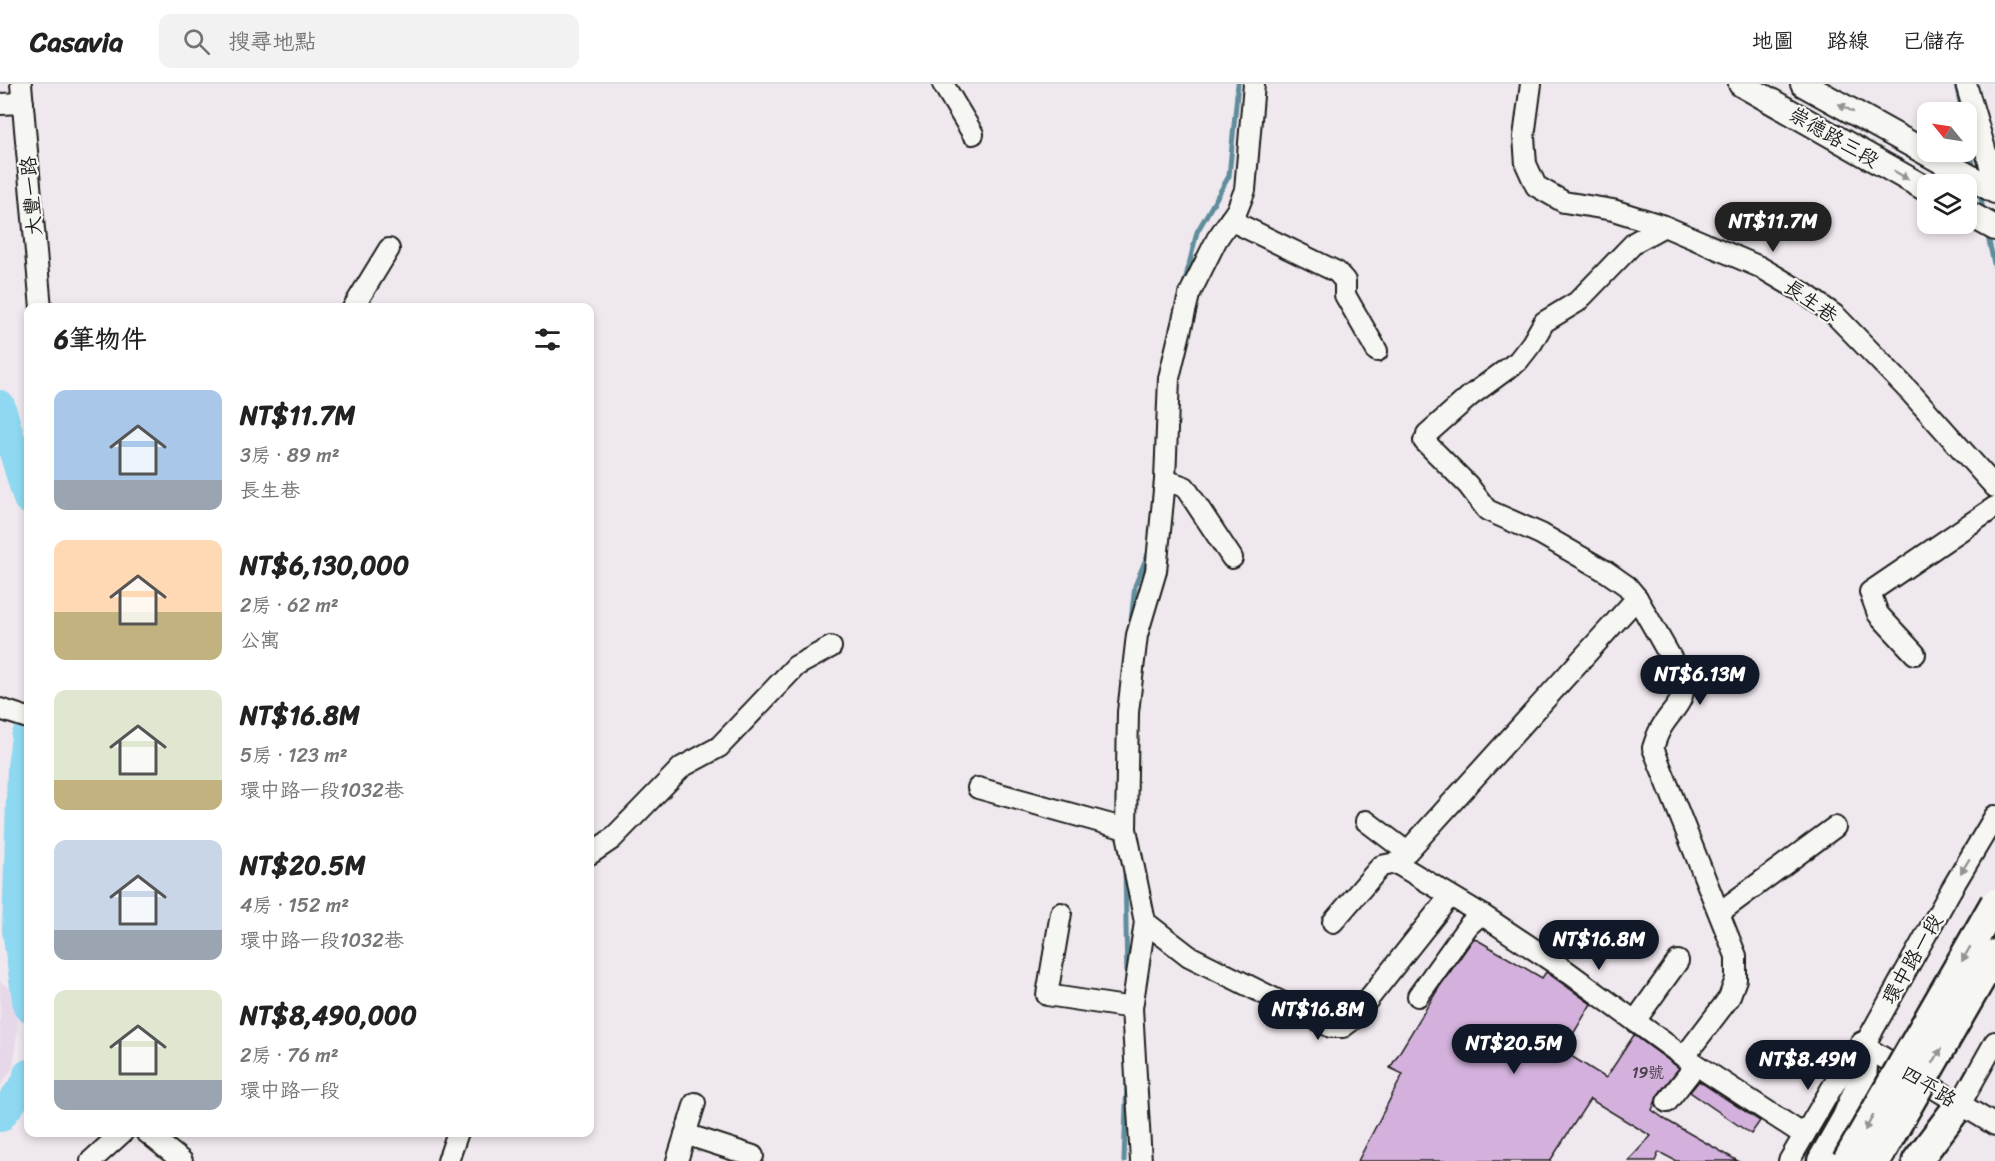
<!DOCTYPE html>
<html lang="zh-TW">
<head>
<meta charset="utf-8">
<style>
	:root { --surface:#fff; --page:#f2f2f2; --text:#222; --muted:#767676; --line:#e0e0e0; --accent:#111827 }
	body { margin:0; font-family:Sriracha,"LXGW WenKai TC",sans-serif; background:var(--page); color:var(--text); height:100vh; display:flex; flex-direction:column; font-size:22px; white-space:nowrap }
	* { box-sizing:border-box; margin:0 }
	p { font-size:20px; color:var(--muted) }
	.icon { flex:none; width:33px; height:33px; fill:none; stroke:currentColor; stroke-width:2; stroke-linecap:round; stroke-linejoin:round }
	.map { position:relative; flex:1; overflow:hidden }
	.side { position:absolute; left:24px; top:219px; width:570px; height:834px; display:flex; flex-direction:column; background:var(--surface); border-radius:12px; box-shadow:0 3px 9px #0003 }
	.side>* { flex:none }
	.needle { width:39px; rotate:300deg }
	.controls { position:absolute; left:1917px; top:18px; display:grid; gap:12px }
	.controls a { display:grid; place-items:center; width:60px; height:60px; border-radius:12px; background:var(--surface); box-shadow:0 3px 9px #0003; font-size:30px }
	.price { position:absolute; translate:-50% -51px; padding:0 14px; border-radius:21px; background:var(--accent); color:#fff; font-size:20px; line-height:39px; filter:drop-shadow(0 2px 3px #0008) }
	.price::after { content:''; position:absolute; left:50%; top:36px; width:18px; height:14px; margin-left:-9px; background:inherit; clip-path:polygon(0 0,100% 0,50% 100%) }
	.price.on { background:#222; color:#fff }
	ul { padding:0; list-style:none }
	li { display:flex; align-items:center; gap:18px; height:150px; padding:0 30px }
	li span { display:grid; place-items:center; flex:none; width:168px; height:120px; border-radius:12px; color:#555 }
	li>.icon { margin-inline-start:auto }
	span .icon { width:72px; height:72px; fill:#fffc; stroke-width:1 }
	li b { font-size:26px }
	h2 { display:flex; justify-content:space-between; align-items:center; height:72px; padding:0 30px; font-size:26px }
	header { display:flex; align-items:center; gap:36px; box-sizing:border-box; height:84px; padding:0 30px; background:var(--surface); border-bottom:2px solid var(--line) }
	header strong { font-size:28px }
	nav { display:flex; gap:33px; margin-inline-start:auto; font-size:21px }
	.search { width:420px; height:54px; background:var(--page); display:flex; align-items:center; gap:15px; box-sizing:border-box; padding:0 21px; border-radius:12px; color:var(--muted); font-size:22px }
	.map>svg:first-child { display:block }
</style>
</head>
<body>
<header>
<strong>Casavia</strong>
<div class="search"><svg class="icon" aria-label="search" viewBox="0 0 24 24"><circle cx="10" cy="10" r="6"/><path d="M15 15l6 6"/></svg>搜尋地點</div>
<nav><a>地圖</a><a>路線</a><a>已儲存</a></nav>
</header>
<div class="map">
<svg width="1995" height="1077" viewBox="0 0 1995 1077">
	<rect width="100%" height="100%" fill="#efe8ee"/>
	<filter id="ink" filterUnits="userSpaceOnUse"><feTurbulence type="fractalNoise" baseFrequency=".0167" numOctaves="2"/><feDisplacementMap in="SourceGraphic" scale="12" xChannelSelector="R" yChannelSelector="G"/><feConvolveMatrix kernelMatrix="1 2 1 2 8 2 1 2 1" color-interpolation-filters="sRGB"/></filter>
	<g filter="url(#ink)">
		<!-- built -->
		<polygon fill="#e7d8e9" points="0,898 9,904 18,941 13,984 0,1002"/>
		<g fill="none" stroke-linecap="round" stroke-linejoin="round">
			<!-- stream -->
			<g stroke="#618d9c" stroke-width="5">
				<polyline points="1956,0 1962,28"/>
				<polyline points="1966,49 1974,86"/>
				<polyline points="1979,107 1984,130"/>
				<polyline points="1987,148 1995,184"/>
				<polyline points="1184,201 1197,148 1229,92 1238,0"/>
				<polyline points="1130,546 1135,502 1150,465"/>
				<polyline points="1125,783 1127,896"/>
				<polyline points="1124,1077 1127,996"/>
			</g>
			<!-- river -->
			<g stroke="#8fd8f1" stroke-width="30">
				<polyline points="0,321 28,415"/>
				<polyline points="26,653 22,683 17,846 28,923"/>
				<polyline points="0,1033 27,998 28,990"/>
			</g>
		</g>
		<!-- building -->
		<g fill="#d3b1dc" stroke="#1c1c1c" stroke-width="1.5">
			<polygon points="1474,854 1542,894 1546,888 1591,920 1563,967 1606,994 1634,951 1679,984 1658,1011 1652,1026 1666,1036 1738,1077 1676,1077 1659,1068 1655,1077 1628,1077 1651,1052 1590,1015 1550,1077 1358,1077 1403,990 1390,984 1438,905"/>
			<polygon points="1699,997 1760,1037 1751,1050 1690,1008"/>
		</g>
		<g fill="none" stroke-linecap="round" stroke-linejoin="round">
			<!-- minor casing -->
			<g stroke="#1c1c1c" stroke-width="24">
				<g id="minor">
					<polyline points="21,0 41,224"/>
					<polyline points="943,0 973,50"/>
					<polyline points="1531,0 1524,53 1526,80 1536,102 1564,118 1613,126 1664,142 1760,183 1804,209 1836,232 1912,310 1995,403"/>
					<polyline points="1966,0 1995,99"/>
					<polyline points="0,20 23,19"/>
					<polyline points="1230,136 1337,188 1345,197 1345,211 1377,267"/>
					<polyline points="353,224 389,165"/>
					<polyline points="1427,350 1470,312 1518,277 1532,259 1544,238 1577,218 1635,158 1664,142"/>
					<path d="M1424 357 1468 401 1487 426 1541 450 1607 488 1627 502 1637 514 1683 595C1686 621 1671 625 1660 646 1657 651 1655 658 1653 664L1736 872V895L1729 914 1684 973"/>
					<polyline points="1165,396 1185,403 1232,474"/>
					<polyline points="1915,570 1878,530 1870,508 1995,423"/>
					<polyline points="0,625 28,634"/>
					<polyline points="978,704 1126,745"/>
					<polyline points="1366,737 1407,768 1637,514"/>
					<polyline points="590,770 612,755 682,683 719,663 796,582 831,563"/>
					<polyline points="1720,828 1835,743"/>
					<polyline points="1061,829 1047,911 1132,924"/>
					<polyline points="1145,838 1189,872 1331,943 1343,943 1351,937 1450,812"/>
					<polyline points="1333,838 1381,782 1396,779 1481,830"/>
					<polyline points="1418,912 1468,842 1481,830 1565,886 1684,973 1804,1051"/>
					<polyline points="1635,937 1678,877"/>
					<polyline points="1864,962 1995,1041"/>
					<polyline points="1667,1018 1696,981"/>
					<polyline points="1954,1031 1995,958"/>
					<polyline points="146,1048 182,1077"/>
					<polyline points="685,1050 753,1072"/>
					<polyline points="91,1077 123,1048"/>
					<polyline points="448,1077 458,1048"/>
					<polyline points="677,1077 695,1019"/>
					<polyline points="1141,1077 1132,924 1145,838 1126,745 1128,628 1137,551 1156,487 1165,396 1169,294 1189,211 1217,155 1237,126 1245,106 1254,0"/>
					<polyline points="1789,1077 1830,1007 1843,986 1864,962 1951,806 1995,732"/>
				</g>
			</g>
			<!-- major casing -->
			<g stroke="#1c1c1c" stroke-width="28">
				<g id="major">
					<polyline points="1741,0 1928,106"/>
					<polyline points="1803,0 1995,107"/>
					<polyline points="1966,128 1995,144"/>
				</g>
			</g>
			<!-- highway casing -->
			<g stroke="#1c1c1c" stroke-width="33">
				<g id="highway">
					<polyline points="1822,1077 1846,1035 1862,998 1864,962"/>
					<polyline points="1917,1077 1960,1020"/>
				</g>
			</g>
			<!-- minor -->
			<use href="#minor" stroke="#f6f6f2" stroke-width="20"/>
			<!-- major -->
			<use href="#major" stroke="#f6f6f2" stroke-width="24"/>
			<!-- highway -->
			<use href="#highway" stroke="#f6f6f2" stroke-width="28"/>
			<!-- highway-bridge casing -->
			<g stroke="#1c1c1c" stroke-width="33" stroke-linecap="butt">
				<g id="highway-bridge">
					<polyline points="1847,1077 1995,819"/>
					<polyline points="1876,1077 1995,870"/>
				</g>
			</g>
			<!-- highway-bridge -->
			<use href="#highway-bridge" stroke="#f6f6f2" stroke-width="28"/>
		</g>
		<!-- one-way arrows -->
		<defs><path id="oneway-solid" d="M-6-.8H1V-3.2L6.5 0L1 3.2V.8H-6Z" transform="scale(1.5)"/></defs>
		<g fill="#949492">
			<use href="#oneway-solid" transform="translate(1846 24) rotate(-151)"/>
			<use href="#oneway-solid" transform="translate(1901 91) rotate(30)"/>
			<use href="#oneway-solid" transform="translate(1965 782) rotate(121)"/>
			<use href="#oneway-solid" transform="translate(1966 870) rotate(120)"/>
			<use href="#oneway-solid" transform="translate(1937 972) rotate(-60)"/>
			<use href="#oneway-solid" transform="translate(1869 1039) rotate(120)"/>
		</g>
	</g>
	<g text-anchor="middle" stroke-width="4.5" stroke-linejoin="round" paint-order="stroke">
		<!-- number labels -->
		<g font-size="16" fill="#4a414c">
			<text x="1648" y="994">19號</text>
		</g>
		<!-- street labels -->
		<g font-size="20" fill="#1c1c1c" stroke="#f6f6f2">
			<text transform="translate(1834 53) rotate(30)" y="7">崇德路三段</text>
			<text transform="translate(31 112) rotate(-95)" y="7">大豐一路</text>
			<text transform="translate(1811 217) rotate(35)" y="7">長生巷</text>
			<text transform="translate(1912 875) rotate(-60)" y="7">環中路一段</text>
			<text transform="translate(1929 1002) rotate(31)" y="7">四平路</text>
		</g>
	</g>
</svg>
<div class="controls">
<a><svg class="needle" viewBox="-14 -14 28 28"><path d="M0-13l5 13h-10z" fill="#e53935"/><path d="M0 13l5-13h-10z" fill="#767676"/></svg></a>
<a><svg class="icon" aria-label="layers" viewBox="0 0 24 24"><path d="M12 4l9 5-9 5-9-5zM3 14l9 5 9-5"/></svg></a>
</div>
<b class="price on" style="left:1773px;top:169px">NT$11.7M</b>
<b class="price" style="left:1700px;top:622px">NT$6.13M</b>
<b class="price" style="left:1599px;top:887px">NT$16.8M</b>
<b class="price" style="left:1318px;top:957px">NT$16.8M</b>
<b class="price" style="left:1514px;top:991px">NT$20.5M</b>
<b class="price" style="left:1808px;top:1007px">NT$8.49M</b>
<section class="side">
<h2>6筆物件<svg class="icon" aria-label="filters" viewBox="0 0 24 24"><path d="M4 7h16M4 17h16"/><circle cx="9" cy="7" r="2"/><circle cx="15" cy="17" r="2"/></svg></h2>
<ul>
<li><span style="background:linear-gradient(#a9c7e8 75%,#9aa5b1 0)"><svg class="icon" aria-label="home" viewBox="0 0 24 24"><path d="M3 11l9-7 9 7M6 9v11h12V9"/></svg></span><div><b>NT$11.7M</b><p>3房 · 89 m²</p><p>長生巷</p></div></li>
<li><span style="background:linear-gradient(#ffd9b3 60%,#c2b280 0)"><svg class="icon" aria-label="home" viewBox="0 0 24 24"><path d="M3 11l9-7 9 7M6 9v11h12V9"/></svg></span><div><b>NT$6,130,000</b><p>2房 · 62 m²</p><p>公寓</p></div></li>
<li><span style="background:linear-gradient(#dfe7d0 75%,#c2b280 0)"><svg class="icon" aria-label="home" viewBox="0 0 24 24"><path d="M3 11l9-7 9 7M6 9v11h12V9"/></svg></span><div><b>NT$16.8M</b><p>5房 · 123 m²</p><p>環中路一段1032巷</p></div></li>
<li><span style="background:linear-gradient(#c9d6e8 75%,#9aa5b1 0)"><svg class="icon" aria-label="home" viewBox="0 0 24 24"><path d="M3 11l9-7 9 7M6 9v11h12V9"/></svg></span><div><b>NT$20.5M</b><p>4房 · 152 m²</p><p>環中路一段1032巷</p></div></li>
<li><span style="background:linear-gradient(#dfe7d0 75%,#9aa5b1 0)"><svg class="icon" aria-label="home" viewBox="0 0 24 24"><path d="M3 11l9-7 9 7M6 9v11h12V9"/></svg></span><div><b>NT$8,490,000</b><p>2房 · 76 m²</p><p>環中路一段</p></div></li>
</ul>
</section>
</div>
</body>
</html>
